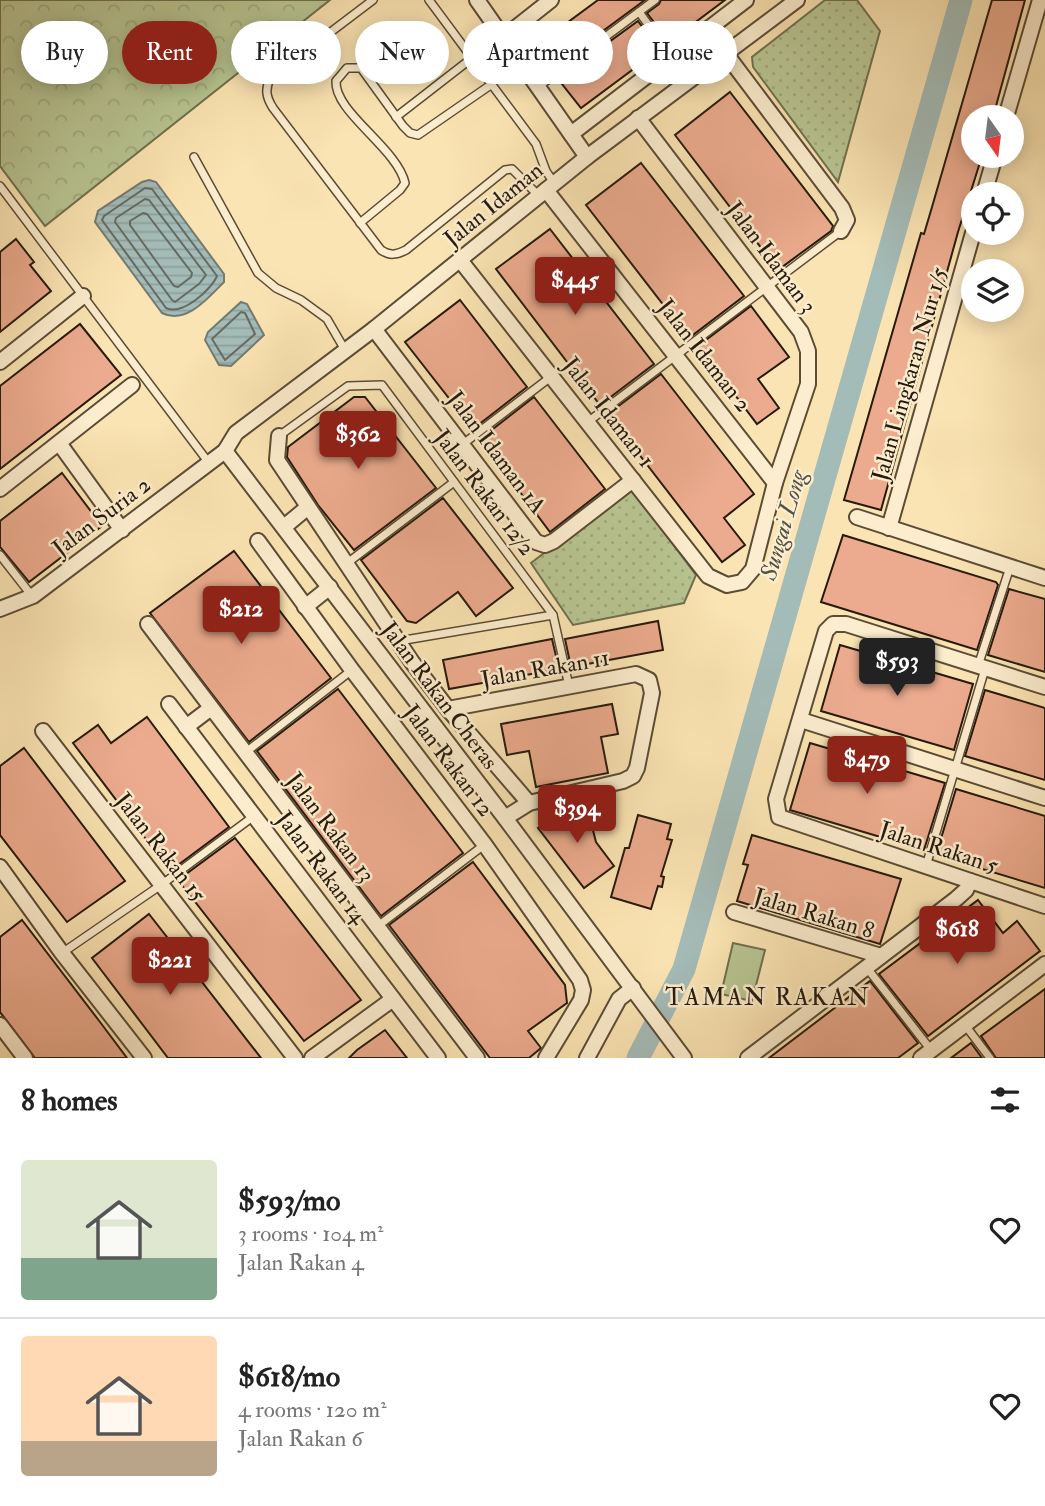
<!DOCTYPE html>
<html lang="en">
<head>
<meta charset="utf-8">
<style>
	:root { --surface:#fff; --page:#f6f6f6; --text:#222; --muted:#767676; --line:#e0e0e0; --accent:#8f2418 }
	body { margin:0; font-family:"IM FELL Double Pica",serif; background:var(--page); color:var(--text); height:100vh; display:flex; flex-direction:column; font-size:26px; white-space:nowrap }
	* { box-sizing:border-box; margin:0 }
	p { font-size:23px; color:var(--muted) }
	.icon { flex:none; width:38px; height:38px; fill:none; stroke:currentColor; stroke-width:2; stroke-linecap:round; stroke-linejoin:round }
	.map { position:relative; height:1058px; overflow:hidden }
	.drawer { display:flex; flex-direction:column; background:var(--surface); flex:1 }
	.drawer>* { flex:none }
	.hud { position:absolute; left:21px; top:21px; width:1004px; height:63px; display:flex; gap:14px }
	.needle { width:46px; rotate:166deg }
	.buttons { position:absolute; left:961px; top:105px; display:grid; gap:14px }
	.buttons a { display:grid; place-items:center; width:63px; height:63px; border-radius:50%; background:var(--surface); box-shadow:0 4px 18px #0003; font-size:35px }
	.price { position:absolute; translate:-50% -60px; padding:0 16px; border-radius:7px; background:var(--accent); color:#fff; font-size:23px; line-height:46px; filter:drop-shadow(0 2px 4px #0008) }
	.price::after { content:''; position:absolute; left:50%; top:42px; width:21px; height:16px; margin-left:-10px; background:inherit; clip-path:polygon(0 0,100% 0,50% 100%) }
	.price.current { background:#222; color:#fff }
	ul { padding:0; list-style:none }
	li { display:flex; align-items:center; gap:21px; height:175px; padding:0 21px }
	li+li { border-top:2px solid var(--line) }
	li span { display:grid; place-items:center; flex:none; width:196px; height:140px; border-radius:7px; color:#555 }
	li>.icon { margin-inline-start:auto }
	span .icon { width:84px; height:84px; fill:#fffc; stroke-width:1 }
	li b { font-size:30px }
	h2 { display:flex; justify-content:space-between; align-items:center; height:84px; padding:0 21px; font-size:30px }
	.pill { padding:0 24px; border-radius:32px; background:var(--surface); box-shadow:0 4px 18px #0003; font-size:24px; line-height:63px }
	.pill.current { background:var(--accent); color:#fff }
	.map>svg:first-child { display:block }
</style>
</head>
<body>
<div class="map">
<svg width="1045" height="1058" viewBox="0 0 1045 1058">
	<defs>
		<pattern id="forest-crowns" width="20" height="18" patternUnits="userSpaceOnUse" patternTransform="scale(1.75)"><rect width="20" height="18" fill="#b8c592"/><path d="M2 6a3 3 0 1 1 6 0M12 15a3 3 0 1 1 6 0" fill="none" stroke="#9ea97d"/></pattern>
		<pattern id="park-dots" width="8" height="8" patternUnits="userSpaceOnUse" patternTransform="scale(1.75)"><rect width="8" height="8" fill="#b8c592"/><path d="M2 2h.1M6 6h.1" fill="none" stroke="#9ea97d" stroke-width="1.8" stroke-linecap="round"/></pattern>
		<pattern id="water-rules" width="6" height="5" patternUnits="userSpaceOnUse" patternTransform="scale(1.75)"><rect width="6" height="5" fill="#a4bcb8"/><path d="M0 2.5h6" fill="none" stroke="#8da19d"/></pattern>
	</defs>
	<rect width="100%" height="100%" fill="#fbe4b3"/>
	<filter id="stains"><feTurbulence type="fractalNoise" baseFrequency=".00286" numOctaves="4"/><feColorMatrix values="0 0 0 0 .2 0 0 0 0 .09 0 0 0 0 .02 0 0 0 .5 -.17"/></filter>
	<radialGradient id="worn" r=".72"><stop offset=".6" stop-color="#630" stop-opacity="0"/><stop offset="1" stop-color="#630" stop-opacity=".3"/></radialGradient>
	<!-- green -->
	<polygon fill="#b8c592" stroke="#6f704f" stroke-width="2" points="733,943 765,950 752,1001 721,994"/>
	<!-- forest -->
	<polygon fill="url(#forest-crowns)" stroke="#6f704f" stroke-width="2" points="0,0 330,0 45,226 0,166"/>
	<!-- park -->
	<g fill="url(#park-dots)" stroke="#6f704f" stroke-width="2">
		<polygon points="825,0 857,0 880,31 838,182 753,67 752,57"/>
		<polygon points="630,487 696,575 684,603 573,625 531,563"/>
	</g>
	<!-- water -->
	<g fill="url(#water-rules)" stroke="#727b73" stroke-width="2">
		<path d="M149 180 156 182 224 274V282C208 298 186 325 162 313L95 222 98 211 142 182Z"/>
		<polygon points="241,302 247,304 264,335 231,366 219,365 205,340 208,332"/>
	</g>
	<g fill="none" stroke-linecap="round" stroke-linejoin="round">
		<!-- shore -->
		<g stroke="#656b62" stroke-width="2">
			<path d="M145 188 152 189 217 276C211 290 182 316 166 308L102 220 104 216Z"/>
			<polygon points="145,199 149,200 206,275 199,284 175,302 172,300 115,222 116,218"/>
			<polygon points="143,213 147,214 192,273 191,277 178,287 174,286 130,225 130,221"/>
			<polygon points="241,312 245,313 255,334 225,360 212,339"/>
		</g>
		<!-- river -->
		<polyline stroke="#a4bcb8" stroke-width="23" points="638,1058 684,969 961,0"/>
	</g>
	<!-- building -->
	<g fill="#ecab8e" stroke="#261a0c" stroke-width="2">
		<polygon points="598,0 645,0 554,67 537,45"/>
		<polygon points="661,0 725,0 669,42 647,13 659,4"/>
		<polygon points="992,0 1025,0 993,117 973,117 973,156 982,156 958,232 881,510 844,500 921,233 924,234 932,207"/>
		<polygon points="638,21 659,50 581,108 562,84 565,82 561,77"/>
		<polygon points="730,92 833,226 831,231 778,270 675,135"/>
		<polygon points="641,163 744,296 689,338 586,205"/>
		<polygon points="550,229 654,364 600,405 496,269"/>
		<polygon points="16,239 34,262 30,265 51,291 0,332 0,252"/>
		<polygon points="460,300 527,387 473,429 405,342"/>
		<polygon points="751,306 789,357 758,379 779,408 757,424 698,346"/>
		<polygon points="80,324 121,375 0,469 0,386"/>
		<polygon points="661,374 754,494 724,518 745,545 722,562 608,414"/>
		<polygon points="354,397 365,397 436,488 354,550 318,505 287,457 288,447"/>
		<polygon points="534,397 605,489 550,532 480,439"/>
		<polygon points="62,473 102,526 29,582 0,547 0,521"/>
		<polygon points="443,498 513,588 476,616 458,592 416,623 407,621 361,560"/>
		<polygon points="843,535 996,582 998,585 977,650 821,602"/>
		<polygon points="234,551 331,678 249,742 150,613"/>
		<polygon points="1009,589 1045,599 1045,672 988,655"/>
		<polygon points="658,621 663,650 571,667 565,639"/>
		<polygon points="552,639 559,669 449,689 443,660"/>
		<polygon points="840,645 973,684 954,750 821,711"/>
		<polygon points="338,689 463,853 381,916 257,751"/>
		<polygon points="985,690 1045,708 1045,780 965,756"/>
		<polygon points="612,704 618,734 601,737 608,773 536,787 529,751 507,755 501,724"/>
		<polygon points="147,717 229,827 170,871 73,743 98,725 111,743"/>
		<polygon points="810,743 945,783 924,850 790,810"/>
		<polygon points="24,748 125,881 67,922 0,835 0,766"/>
		<polygon points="956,789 1045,816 1045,888 936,855"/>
		<polygon points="568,805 571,810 574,807 579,813 588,811 596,842 614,866 584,888 538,828"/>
		<polygon points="638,815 671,824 667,839 672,840 661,876 664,877 662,887 658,886 651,909 611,897 625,848 629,848"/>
		<polygon points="752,835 901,879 880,944 737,901 748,865 743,864"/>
		<polygon points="235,838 361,1000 304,1041 178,880"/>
		<polygon points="473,862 565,985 567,1003 528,1031 541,1048 529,1058 490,1058 389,925"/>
		<polygon points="978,900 1003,933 1017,921 1040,951 928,1036 879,974"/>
		<polygon points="149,914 181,955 261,1058 168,1058 92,958"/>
		<polygon points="22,920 100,1022 127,1058 35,1058 0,1012 0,937"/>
		<polygon points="870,981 918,1043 898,1058 769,1058"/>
		<polygon points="1045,989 1045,1058 996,1058 981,1036"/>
		<polygon points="385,1030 407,1058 349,1058 357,1050"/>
		<polygon points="971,1043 982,1058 951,1058"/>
	</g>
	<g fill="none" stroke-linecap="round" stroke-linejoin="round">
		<!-- lane casing -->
		<g stroke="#5b4c36" stroke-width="10">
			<g id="lane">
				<path d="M373 0 270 78C265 90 266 97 273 108L381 250C390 256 396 255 406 250L505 170 512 169 539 196"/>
				<polyline points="429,0 536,144 546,171 554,183"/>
				<polyline points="639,12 672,57"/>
				<polyline points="538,87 655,0"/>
				<polyline points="396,117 472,58"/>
				<polyline points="194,157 258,273 276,288 301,300 327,319 345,350"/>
				<polyline points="0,186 209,463"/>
				<path d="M360 223 400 190 405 183C397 148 334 112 336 81L347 68H361L403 126 410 133 418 135 492 84"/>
				<polyline points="589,421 841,231"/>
				<polyline points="279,436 348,386 382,385 553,615 569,686"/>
				<polyline points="463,444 552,376"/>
				<polyline points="0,555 32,596"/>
				<polyline points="346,564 454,482"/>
				<polyline points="399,641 553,615"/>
				<polyline points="978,666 1010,567"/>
				<polyline points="246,752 352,670"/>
				<polyline points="926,866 985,669"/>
				<polyline points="378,926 484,845"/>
				<polyline points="62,953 161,885 254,816"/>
				<polyline points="867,968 931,1050"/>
				<polyline points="965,1025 990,1058"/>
			</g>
		</g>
		<!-- street casing -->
		<g stroke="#5b4c36" stroke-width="18">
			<g id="street">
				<polyline points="477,0 587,157"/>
				<polyline points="503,38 551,0"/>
				<polyline points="726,54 842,208 847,220 841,231"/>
				<polyline points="1006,117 1040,0"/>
				<polyline points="571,134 746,0"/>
				<polyline points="546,190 775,483"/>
				<polyline points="984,194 995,156"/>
				<polyline points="460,260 708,576 727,585 742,582 753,569 775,483 808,384 808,351 801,332 638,118"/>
				<polyline points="374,329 536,542 545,545 554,541 633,480"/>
				<polyline points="0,362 83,296"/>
				<polyline points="279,436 277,460 412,662 448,709 529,803"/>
				<polyline points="59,443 122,530"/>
				<polyline points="225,451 505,818 684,1058"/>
				<polyline points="0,489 132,385"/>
				<polyline points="857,517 1045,578"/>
				<polyline points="284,527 308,507"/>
				<polyline points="889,528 973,233"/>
				<polyline points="258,541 352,670 485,845 580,980 583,990 581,1000 546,1058"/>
				<polyline points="305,607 330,587"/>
				<polyline points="0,609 33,596 225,451 236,433 374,329 587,157 797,0"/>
				<polyline points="148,624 477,1058"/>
				<polyline points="1045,687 846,624 833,624 826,631 776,799 779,817 1045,906"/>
				<polyline points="169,704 438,1058"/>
				<polyline points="448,709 636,674 649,680 652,693 637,768 633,776 623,781 529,803 505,818"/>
				<polyline points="801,720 1045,798"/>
				<polyline points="186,727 211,708"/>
				<polyline points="43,731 295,1058"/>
				<polyline points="0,867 62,953 144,1058"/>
				<polyline points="734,912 881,956"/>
				<polyline points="0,1025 25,1058"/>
				<polyline points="312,1058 393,999"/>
				<polyline points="587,1058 619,999 633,988"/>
				<polyline points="748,1058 956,899 966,890 970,881"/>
				<polyline points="921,1058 1045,964"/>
			</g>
		</g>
		<!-- lane -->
		<use href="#lane" stroke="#fcedce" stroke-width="7"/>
		<!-- street -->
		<use href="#street" stroke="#fcedce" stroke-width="14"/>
	</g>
	<g text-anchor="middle" stroke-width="5" stroke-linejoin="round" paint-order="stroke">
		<!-- street labels -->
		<g font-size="23" fill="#261a0c" stroke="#fcedce">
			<text transform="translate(493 204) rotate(-39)" y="8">Jalan Idaman</text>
			<text transform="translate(772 257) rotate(53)" y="8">Jalan Idaman 3</text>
			<text transform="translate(705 355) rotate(52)" y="8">Jalan Idaman 2</text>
			<text transform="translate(909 374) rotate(-74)" y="8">Jalan Lingkaran Nur 1/5</text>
			<text transform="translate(609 412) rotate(52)" y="8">Jalan Idaman 1</text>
			<text transform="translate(497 452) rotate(53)" y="8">Jalan Idaman 1A</text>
			<text transform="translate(485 492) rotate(53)" y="8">Jalan Rakan 12/2</text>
			<text transform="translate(101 516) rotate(-37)" y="8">Jalan Suria 2</text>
			<text transform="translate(545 668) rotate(-10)" y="8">Jalan Rakan 11</text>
			<text transform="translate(440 695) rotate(53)" y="8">Jalan Rakan Cheras</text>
			<text transform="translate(449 760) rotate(53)" y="8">Jalan Rakan 12</text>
			<text transform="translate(331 827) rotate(53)" y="8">Jalan Rakan 13</text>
			<text transform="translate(161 847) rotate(52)" y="8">Jalan Rakan 15</text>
			<text transform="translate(939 847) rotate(18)" y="8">Jalan Rakan 5</text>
			<text transform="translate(322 867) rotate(53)" y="8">Jalan Rakan 14</text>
			<text transform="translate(814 913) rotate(17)" y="8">Jalan Rakan 8</text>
		</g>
		<!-- water labels -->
		<g font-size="24" font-style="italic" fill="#525348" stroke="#fcedce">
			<text transform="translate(783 525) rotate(-74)" y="8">Sungai Long</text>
		</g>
		<!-- neighbourhood labels -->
		<g font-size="24" letter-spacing="2" fill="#261a0c" stroke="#fcedce">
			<text x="768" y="1005">TAMAN RAKAN</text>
		</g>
	</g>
	<rect width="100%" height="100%" filter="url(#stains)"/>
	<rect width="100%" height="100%" fill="url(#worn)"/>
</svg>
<div class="buttons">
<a><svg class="needle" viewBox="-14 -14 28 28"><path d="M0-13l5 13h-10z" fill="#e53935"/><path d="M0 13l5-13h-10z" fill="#767676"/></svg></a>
<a><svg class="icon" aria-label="locate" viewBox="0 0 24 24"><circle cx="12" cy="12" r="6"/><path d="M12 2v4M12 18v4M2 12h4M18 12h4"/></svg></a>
<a><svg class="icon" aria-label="layers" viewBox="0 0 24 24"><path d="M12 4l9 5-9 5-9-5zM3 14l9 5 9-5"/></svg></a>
</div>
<b class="price" style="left:575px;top:317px">$445</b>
<b class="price" style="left:358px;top:471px">$362</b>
<b class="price" style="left:241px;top:646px">$212</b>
<b class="price current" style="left:897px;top:698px">$593</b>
<b class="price" style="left:867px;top:796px">$479</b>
<b class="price" style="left:577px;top:845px">$394</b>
<b class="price" style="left:957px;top:966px">$618</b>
<b class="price" style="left:170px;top:997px">$221</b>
<div class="hud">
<a class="pill">Buy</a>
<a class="pill current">Rent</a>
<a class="pill">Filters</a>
<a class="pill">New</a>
<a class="pill">Apartment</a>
<a class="pill">House</a>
</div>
</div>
<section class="drawer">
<h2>8 homes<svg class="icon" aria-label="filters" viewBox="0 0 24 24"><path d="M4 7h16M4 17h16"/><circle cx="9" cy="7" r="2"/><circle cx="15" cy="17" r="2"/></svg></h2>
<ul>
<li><span style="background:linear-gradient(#dfe7d0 70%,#7fa58c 0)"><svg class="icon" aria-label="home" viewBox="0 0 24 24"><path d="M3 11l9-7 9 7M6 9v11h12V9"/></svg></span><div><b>$593/mo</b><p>3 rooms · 104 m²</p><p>Jalan Rakan 4</p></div><svg class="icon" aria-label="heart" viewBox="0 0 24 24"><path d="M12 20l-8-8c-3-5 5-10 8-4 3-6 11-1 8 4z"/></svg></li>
<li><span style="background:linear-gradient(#ffd9b3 75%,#b9a48a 0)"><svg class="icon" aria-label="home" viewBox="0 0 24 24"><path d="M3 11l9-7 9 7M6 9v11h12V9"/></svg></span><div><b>$618/mo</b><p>4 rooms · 120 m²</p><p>Jalan Rakan 6</p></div><svg class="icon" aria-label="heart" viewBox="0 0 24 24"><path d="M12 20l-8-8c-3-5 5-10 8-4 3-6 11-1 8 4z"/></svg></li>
</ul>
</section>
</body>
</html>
